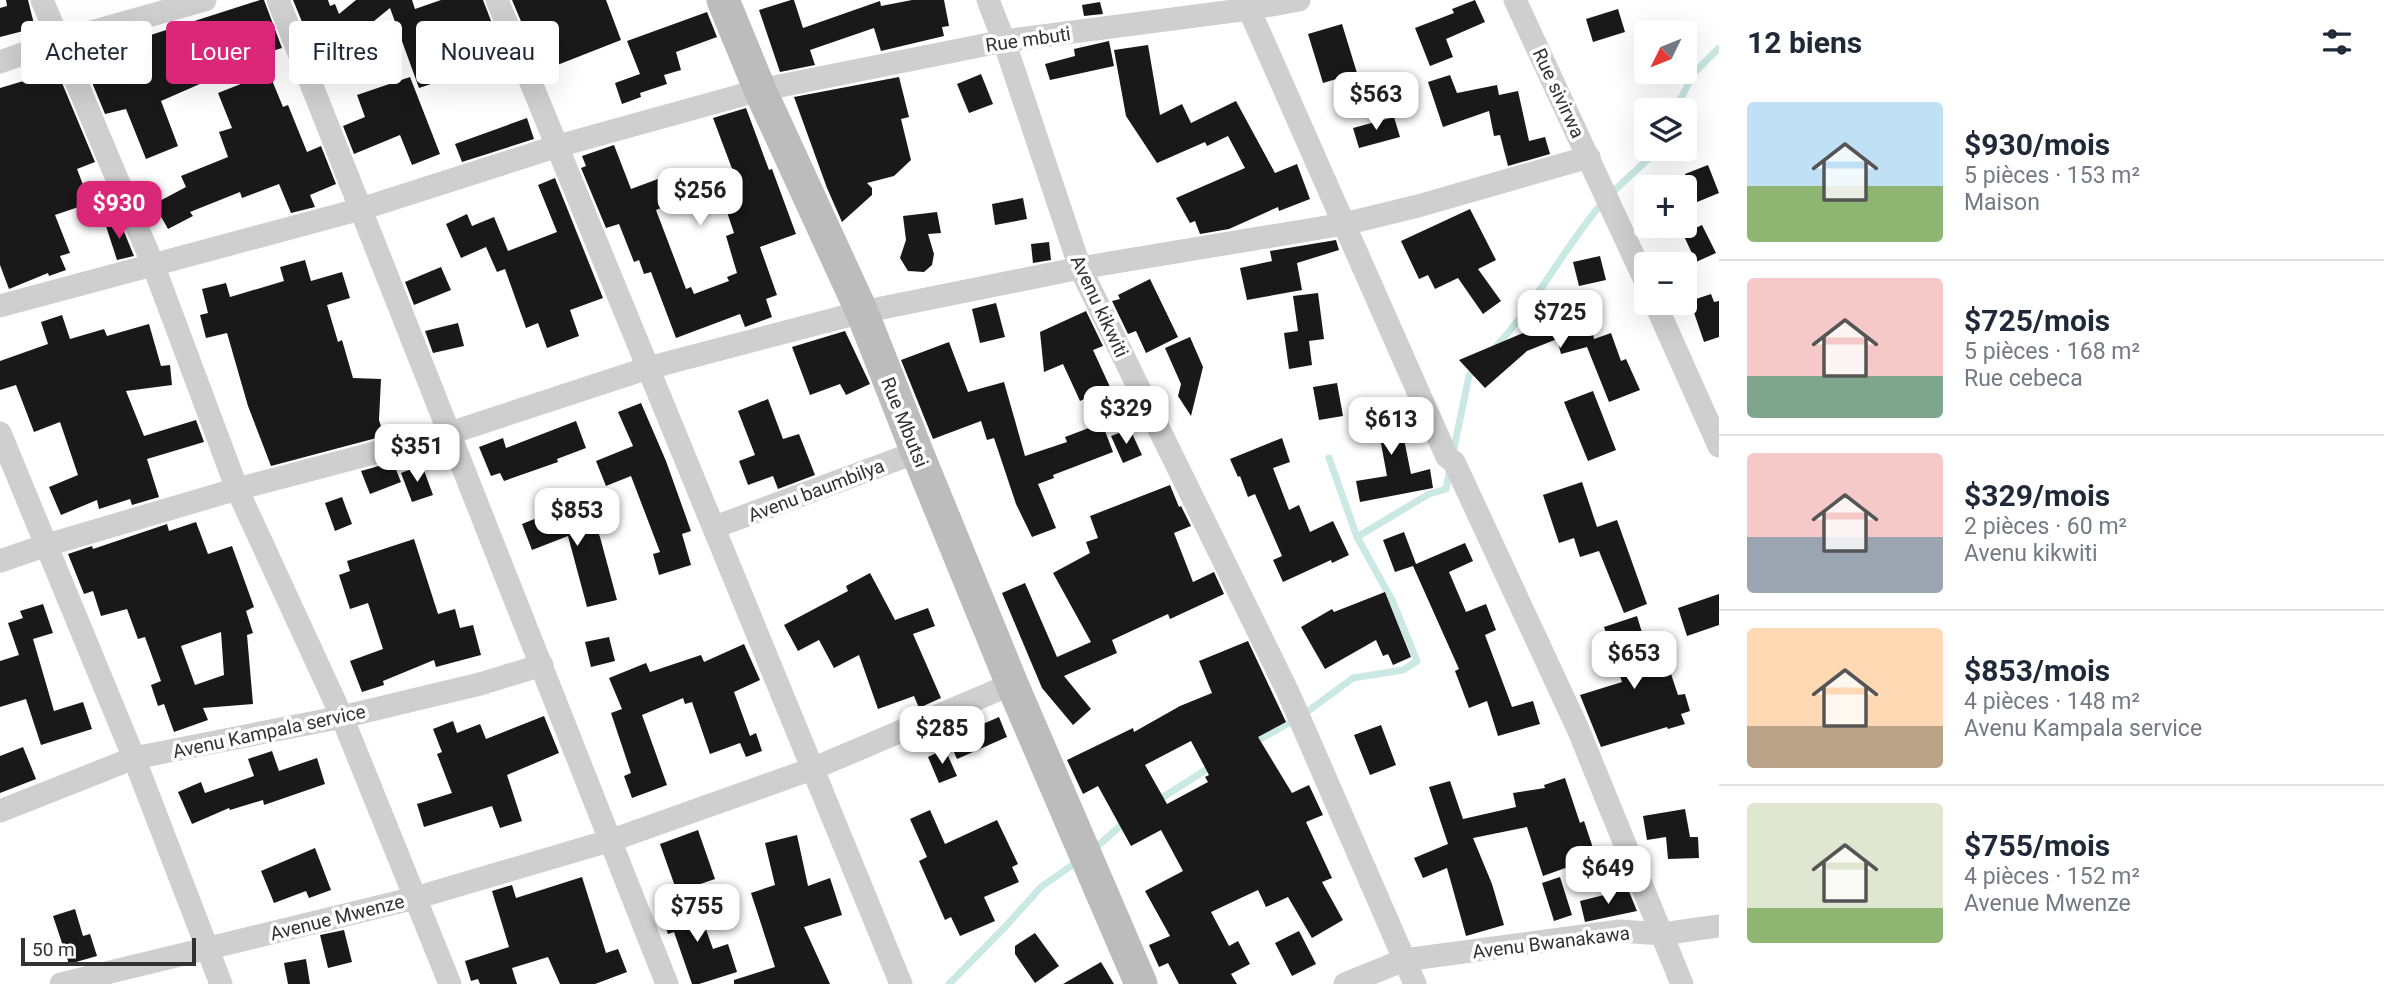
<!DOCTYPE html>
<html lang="fr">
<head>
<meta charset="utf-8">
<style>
	:root { --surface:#fff; --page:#f2f2f3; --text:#1f2937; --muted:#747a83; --line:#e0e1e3; --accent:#db2777 }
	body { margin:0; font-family:Roboto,sans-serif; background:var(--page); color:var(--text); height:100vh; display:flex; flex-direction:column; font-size:26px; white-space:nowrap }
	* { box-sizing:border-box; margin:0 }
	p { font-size:23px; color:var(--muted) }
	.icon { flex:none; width:38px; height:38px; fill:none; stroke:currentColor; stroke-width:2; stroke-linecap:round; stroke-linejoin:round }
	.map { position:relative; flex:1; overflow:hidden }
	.panel { display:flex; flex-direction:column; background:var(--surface); width:665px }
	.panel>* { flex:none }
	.banner { position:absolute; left:21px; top:21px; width:665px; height:63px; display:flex; gap:14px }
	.needle { width:46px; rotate:227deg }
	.tools { position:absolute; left:1634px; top:21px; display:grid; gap:14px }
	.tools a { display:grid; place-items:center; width:63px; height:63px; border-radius:7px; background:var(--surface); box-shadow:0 7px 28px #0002; font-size:35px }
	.scale { position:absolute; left:21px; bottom:18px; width:175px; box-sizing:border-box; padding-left:7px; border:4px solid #323232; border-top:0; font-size:19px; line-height:24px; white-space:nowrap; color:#323232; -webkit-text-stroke:5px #fff; paint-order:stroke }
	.price { position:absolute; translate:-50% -60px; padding:0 16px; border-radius:14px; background:#fff; color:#222; font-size:23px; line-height:46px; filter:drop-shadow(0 2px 4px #0008) }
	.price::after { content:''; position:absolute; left:50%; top:42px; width:21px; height:16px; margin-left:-10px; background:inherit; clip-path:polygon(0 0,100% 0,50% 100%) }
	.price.on { background:var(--accent); color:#fff }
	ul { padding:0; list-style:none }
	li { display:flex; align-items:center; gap:21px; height:175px; padding:0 28px }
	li+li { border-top:2px solid var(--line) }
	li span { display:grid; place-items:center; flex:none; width:196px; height:140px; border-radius:7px; color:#555 }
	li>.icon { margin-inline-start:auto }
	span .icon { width:84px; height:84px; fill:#fffc; stroke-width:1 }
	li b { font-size:30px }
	h2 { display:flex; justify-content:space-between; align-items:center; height:84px; padding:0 28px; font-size:30px }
	.chip { padding:0 24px; border-radius:7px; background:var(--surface); box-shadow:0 7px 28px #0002; font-size:24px; line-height:63px }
	.chip.on { background:var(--accent); color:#fff }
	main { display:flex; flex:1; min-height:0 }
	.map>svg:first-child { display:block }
</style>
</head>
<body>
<main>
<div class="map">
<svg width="1719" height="984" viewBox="0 0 1719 984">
	<rect width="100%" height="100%" fill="#fff"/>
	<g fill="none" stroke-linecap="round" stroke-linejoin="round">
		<!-- stream -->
		<g stroke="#cae8e4" stroke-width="7">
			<polyline points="1675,110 1694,73 1719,48"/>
			<path d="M1494 349C1534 306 1561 253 1598 208 1614 189 1635 172 1653 154L1655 149"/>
			<polyline points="1453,453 1469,376 1476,368"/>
			<polyline points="1357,537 1429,494 1446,489 1450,468"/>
			<polyline points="1253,743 1300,717 1353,678 1403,670 1417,661 1393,602 1357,537 1329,458"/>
			<polyline points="1157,801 1212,766"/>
			<polyline points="1093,850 1126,821"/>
			<polyline points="949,984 1005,927 1041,887 1078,861"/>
		</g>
	</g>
	<!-- building -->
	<g fill="#191919" fill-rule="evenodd">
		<polygon points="6,0 28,0 35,28 0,37 0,8 7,6"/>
		<polygon points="260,0 264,0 282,48 262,54 253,27 197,45 209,80 161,101 178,146 146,159 126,109 105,114 84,63 91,61 90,56 138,47 135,40"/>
		<polygon points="293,0 328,0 330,6 335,4 339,14 356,0 412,0 415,9 441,0 483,0 505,57 482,65 478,54 445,66 449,78 419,88 390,8 352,39 358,55 323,67 313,38 309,39"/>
		<polygon points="512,0 606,0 621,40 542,71"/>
		<polygon points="791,0 794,0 803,28 880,1 881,6 912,0 944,0 949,26 942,27 944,36 881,51 874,28 810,50 815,65 780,72 759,10"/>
		<polygon points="1475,0 1485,22 1446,39 1453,57 1430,66 1415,28 1454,13 1452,9"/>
		<polygon points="1100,2 1103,14 1084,16 1082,5"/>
		<polygon points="1618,9 1625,32 1593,42 1586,19"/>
		<polygon points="707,12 717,37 676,52 681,70 664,75 667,84 640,93 641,97 622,104 615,83 640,74 627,41"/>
		<polygon points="1342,24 1357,73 1323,83 1308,34"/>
		<polygon points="1109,41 1114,66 1050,80 1045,64 1075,56 1074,49"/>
		<polygon points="1148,45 1160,115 1182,104 1191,123 1236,101 1275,173 1297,164 1310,199 1279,211 1278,207 1229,229 1200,234 1195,221 1190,223 1176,198 1245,168 1228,136 1207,146 1205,142 1157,163 1126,116 1114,50"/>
		<polygon points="57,71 95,162 77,169 90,203 55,215 70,253 60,256 66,270 49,276 48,273 9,289 0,265 0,88"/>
		<polygon points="269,73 283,107 288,105 307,152 321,146 336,184 310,195 315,207 291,213 279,184 242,198 240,192 190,212 193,216 168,229 154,204 186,187 181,176 228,157 219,132 232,128 218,93"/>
		<polygon points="981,74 993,104 969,113 957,84"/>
		<polygon points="1450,75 1457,93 1497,85 1499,95 1518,91 1529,141 1545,137 1550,154 1508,166 1500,135 1494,136 1489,111 1443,127 1428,82"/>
		<polygon points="410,77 440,154 412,165 400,135 354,154 343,126 365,117 357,95"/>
		<polygon points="899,77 909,117 901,119 911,160 894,176 867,183 872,188 872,195 842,222 827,188 794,97"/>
		<polygon points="746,108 769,170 772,169 796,234 760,247 777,295 766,299 772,317 745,327 740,314 676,338 651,272 644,274 639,260 634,262 619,224 606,228 581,168 586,166 582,156 614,145 631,189 685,169 693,192 672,200 673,203 656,210 686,289 691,287 694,294 729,281 727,277 737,273 726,236 734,233 719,188 737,182 713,118"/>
		<polygon points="1394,117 1400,137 1359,148 1353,128"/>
		<polygon points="527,118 534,139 462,162 455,144"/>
		<polygon points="1708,165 1719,193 1685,207 1685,174"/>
		<polygon points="555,178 603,298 570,310 579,336 547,348 538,323 526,328 505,269 497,272 486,247 461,258 446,224 467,214 472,226 494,217 508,251 557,232 538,185"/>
		<polygon points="1023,198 1027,219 995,225 992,204"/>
		<polygon points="1470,209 1496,260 1478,269 1501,301 1483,314 1458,278 1435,289 1428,275 1419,279 1401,241"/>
		<polygon points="937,212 941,233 928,234 934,254 932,265 924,272 908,271 900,258 906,240 903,216"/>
		<polygon points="120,222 134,256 117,260 106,226"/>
		<polygon points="1702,225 1716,253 1696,262 1683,234"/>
		<polygon points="1336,240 1339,250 1297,263 1302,290 1247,300 1240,268 1272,261 1270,251"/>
		<polygon points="1049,242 1051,260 1033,263 1031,244"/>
		<polygon points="1600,256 1606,280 1579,286 1573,262"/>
		<polygon points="305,260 311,281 342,272 350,298 327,305 338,342 342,340 353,378 381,379 379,420 384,436 271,466 248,406 227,333 206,338 200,315 208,313 202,289 226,283 230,297 284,281 280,267"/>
		<polygon points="441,267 451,290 414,305 405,282"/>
		<polygon points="1150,279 1178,337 1146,353 1136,331 1128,334 1112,301 1120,299 1118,295"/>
		<polygon points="1318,293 1324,339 1309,341 1312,365 1289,369 1284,333 1298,331 1293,296"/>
		<polygon points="1711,294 1714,302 1719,301 1719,337 1704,342 1690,301"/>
		<polygon points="1586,295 1594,339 1611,333 1621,361 1626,359 1640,390 1609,402 1587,347 1561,354 1557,339 1527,351 1485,388 1459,360 1559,318 1556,300"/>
		<polygon points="996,303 1005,337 980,343 972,309"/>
		<polygon points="1086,311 1103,346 1093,350 1110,387 1080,401 1063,364 1044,372 1040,332"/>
		<polygon points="62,315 70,339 104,329 107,336 149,324 161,366 170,365 172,385 126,391 144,436 196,420 204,442 147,459 159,497 132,505 130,499 99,509 97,500 61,515 49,487 78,475 60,422 34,432 16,385 0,390 0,361 48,344 41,322"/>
		<polygon points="458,323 464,346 433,353 425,331"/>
		<polygon points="845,331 870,384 846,395 840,384 810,395 792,347"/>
		<polygon points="1190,337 1203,367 1191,416 1178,396 1181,384 1165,348"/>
		<polygon points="949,342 968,392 1004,382 1025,456 1067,442 1065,437 1102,423 1113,452 1053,475 1054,478 1038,484 1056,528 1032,537 1016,504 994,438 987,440 981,421 933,439 901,360"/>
		<polygon points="1337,383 1343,416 1319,420 1313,387"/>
		<polygon points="1593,391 1616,450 1588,461 1564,402"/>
		<polygon points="768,399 783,439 799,434 815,475 778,489 773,476 748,485 739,461 755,455 738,411"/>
		<polygon points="1391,399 1400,429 1402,429 1411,474 1430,469 1433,488 1360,502 1356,481 1387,476 1378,427 1366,430 1360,408"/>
		<polygon points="641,403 666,461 691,531 682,534 691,565 659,575 653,554 660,552 631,476 606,486 596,461 633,446 618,412"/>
		<polygon points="576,421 586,448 557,459 558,462 504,481 500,473 491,476 479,447 503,438 506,448"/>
		<polygon points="1130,429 1142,455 1123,463 1111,436"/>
		<polygon points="1282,438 1290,462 1273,468 1289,510 1299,505 1310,532 1333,521 1349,555 1332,563 1331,560 1283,582 1273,560 1282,556 1255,494 1248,497 1240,476 1238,477 1230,459"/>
		<polygon points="393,462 401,482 370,494 361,471"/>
		<polygon points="422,465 433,495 412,502 401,473"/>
		<polygon points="1582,482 1597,527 1617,520 1647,604 1624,613 1599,551 1580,557 1574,538 1559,543 1543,495"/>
		<polygon points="1170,485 1179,507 1181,506 1191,526 1174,533 1193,582 1214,572 1224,594 1170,619 1168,614 1112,640 1117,653 1064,676 1091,709 1073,725 1042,688 1002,593 1025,583 1057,657 1091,642 1053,573 1090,553 1086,542 1098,538 1090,516"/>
		<polygon points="342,497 352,524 335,531 325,503"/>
		<polygon points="584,499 600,537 617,600 587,607 568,536 532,550 522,524"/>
		<path d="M196 522 208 554 232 546 254 607 246 611 253 633 247 635 253 704 203 708 208 720 174 732 164 704 158 706 151 685 161 681 145 637 138 639 127 609 101 616 93 591 84 594 68 554 92 546 93 549 167 524 169 531ZM221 632 224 675 195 685 181 646Z"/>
		<polygon points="1404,532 1416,564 1465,543 1473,561 1449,572 1466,612 1486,604 1496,630 1485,635 1512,707 1533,701 1540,724 1498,736 1487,701 1469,708 1455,671 1459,669 1413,566 1395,572 1383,540"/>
		<polygon points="414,539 438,614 455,609 460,628 473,625 481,655 436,667 434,660 383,681 384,685 362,692 350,661 383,649 368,603 350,609 339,575 350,571 347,561"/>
		<polygon points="870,573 895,620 928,608 935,626 913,634 941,698 919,708 914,696 878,709 859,655 834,668 819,640 798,651 784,625 848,591 846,586"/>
		<polygon points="1385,592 1411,657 1393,665 1388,654 1383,656 1376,640 1325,669 1301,627 1332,609 1334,612"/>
		<polygon points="1719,594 1719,625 1687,636 1678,608"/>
		<polygon points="43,604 53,633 33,639 54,711 83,702 92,729 41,745 26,699 0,707 0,661 19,655 8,623 23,618 20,611"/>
		<polygon points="1637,616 1654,672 1669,668 1678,695 1685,694 1690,711 1681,714 1685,724 1668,729 1667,727 1601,747 1580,695 1622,682 1604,627"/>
		<polygon points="609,637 615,661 591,667 585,642"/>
		<path d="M1248 641 1286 722 1258 737 1292 793 1309 785 1323 815 1306 822 1332 878 1322 882 1343 920 1312 938 1288 897 1266 907 1258 890 1211 912 1229 946 1238 941 1250 964 1231 974 1237 984H1179L1168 963 1159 967 1149 945 1170 936 1145 891 1183 871 1161 830 1131 846 1098 786 1083 794 1067 760 1133 728 1134 732 1180 706 1212 693 1199 661ZM1191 741 1209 775 1205 777 1208 782 1167 804 1145 765Z"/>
		<polygon points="744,644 760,680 734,692 750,736 756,733 762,751 746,757 740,743 710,754 692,702 685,704 683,698 642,715 667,785 632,798 624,776 631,773 611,713 622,709 609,678 646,663 650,672 701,655 704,662"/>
		<polygon points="544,716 559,753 507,775 522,821 500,828 492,806 424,827 417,804 452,793 437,754 442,752 433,729 453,721 457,733 480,724 486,739"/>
		<polygon points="999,717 1007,737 957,759 948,739"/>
		<polygon points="1381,725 1396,765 1370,775 1354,735"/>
		<polygon points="23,747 36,779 0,793 0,756"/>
		<polygon points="945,749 957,776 939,783 928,757"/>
		<polygon points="272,751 279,771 317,758 325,784 264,805 263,800 230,810 229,808 192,824 178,792 201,782 205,793 254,776 248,759"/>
		<polygon points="1565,778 1580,823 1584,821 1596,857 1543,876 1527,827 1473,838 1492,884 1504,925 1466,936 1447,868 1423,878 1414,858 1448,844 1429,787 1450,781 1463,819 1516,807 1513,793 1545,788 1544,785"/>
		<polygon points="1685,809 1690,837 1698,837 1699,858 1668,859 1666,837 1647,840 1643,816"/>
		<polygon points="930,810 945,844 997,820 1018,864 1012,867 1019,882 984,897 995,921 960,936 951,917 945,920 919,861 927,857 910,819"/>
		<polygon points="698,830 715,879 677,892 660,844"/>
		<polygon points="797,835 808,886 830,878 842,915 804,927 830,984 734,984 734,980 775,967 751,893 775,885 765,843"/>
		<polygon points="315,848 331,890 309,898 306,891 274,903 261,871"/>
		<polygon points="582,877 606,953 618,949 627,972 595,984 560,984 548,957 512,968 517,984 480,984 478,979 471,981 465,961 509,947 492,891 512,885 516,898"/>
		<polygon points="1560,877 1572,915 1554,921 1542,883"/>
		<polygon points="1628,889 1637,911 1585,922 1580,901"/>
		<polygon points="695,899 713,949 728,944 737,972 699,984 692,984 674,932 668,934 660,912"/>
		<polygon points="75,909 83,936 90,934 97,956 69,964 53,916"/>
		<polygon points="344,930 352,962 328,968 320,935"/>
		<polygon points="1299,931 1316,964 1292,976 1275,943"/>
		<polygon points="1035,933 1059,966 1035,983 1015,954 1015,946"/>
		<polygon points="306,959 310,984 288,984 284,963"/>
		<polygon points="1101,962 1114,984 1063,984"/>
	</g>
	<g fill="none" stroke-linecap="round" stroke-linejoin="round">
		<!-- street -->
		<g stroke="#cfcfcf" stroke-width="23">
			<polyline points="42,0 154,267 237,489 342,717 450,984"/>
			<polyline points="278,0 667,984"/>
			<polyline points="497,0 901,984"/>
			<polyline points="988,0 1004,41 1080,268 1288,692 1415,984"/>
			<polyline points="1245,0 1447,457 1454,462 1578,729 1682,984"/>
			<polyline points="1515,0 1647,285"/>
			<polyline points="0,62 59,41 205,0"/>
			<polyline points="1655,303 1719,446"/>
			<polyline points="0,306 361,209 558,146 760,90 1004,41 1249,9 1299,0"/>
			<polyline points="0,433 134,758 221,984"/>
			<polyline points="715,527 917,452"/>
			<polyline points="0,561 47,545 237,489 450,433 648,368 862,312 1080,268 1344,224 1418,206 1589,157"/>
			<polyline points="0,811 134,758 342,717 480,684 542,665"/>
			<polyline points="61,984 415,898 612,840 812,769 1012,684"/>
			<polyline points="1345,984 1404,960 1620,931 1662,934 1719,926"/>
		</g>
		<!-- secondary -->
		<polyline stroke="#bcbcbc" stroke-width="33" points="723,0 760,90 862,312 917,452 1012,684 1141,984"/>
	</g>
	<g text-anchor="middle" stroke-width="7" stroke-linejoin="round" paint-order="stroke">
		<!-- street labels -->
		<g font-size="19" fill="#323232" stroke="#fff">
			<text transform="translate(1028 39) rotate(-8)" y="7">Rue mbuti</text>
			<text transform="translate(1559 93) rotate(65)" y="7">Rue sivirwa</text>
			<text transform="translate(1100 306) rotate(65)" y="7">Avenu kikwiti</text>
			<text transform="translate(905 422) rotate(68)" y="7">Rue Mbutsi</text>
			<text transform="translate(816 490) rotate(-21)" y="7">Avenu baumbilya</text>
			<text transform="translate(269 731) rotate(-12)" y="7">Avenu Kampala service</text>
			<text transform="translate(337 917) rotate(-14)" y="7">Avenue Mwenze</text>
			<text transform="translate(1551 942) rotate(-7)" y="7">Avenu Bwanakawa</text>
		</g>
	</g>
</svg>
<div class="tools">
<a><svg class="needle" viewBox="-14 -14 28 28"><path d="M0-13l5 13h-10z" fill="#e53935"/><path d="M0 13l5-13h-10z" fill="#747a83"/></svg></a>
<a><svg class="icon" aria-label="layers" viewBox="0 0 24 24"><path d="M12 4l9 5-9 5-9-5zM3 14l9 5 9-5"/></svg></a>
<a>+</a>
<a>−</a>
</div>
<div class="scale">50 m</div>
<b class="price" style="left:1376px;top:132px">$563</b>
<b class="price" style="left:700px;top:228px">$256</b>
<b class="price on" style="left:119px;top:241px">$930</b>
<b class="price" style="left:1560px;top:350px">$725</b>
<b class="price" style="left:1126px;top:446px">$329</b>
<b class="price" style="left:1391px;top:457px">$613</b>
<b class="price" style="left:417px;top:484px">$351</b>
<b class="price" style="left:577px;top:548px">$853</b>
<b class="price" style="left:1634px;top:691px">$653</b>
<b class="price" style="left:942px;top:766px">$285</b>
<b class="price" style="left:1608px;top:906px">$649</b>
<b class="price" style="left:697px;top:944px">$755</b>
<div class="banner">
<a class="chip">Acheter</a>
<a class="chip on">Louer</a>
<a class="chip">Filtres</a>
<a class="chip">Nouveau</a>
</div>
</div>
<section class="panel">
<h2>12 biens<svg class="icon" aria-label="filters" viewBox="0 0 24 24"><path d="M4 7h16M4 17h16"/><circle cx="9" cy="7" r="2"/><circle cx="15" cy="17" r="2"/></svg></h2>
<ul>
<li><span style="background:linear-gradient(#bfe0f5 60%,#8fb573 0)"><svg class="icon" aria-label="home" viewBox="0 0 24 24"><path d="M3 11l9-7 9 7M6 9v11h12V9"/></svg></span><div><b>$930/mois</b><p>5 pièces · 153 m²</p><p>Maison</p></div></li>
<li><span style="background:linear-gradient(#f6c9c9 70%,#7fa58c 0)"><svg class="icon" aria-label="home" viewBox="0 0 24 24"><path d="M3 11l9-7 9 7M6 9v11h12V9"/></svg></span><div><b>$725/mois</b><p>5 pièces · 168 m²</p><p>Rue cebeca</p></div></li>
<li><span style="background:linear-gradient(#f6c9c9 60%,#9aa5b1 0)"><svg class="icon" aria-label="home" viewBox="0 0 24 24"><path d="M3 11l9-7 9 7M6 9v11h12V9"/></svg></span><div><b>$329/mois</b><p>2 pièces · 60 m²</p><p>Avenu kikwiti</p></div></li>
<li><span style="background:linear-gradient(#ffd9b3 70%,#b9a48a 0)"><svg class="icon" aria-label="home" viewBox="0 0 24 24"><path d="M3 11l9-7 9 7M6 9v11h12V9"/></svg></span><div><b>$853/mois</b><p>4 pièces · 148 m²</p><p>Avenu Kampala service</p></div></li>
<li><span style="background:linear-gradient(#dfe7d0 75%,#8fb573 0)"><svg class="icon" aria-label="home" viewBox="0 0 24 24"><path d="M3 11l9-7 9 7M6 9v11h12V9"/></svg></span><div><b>$755/mois</b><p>4 pièces · 152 m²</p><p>Avenue Mwenze</p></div></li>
</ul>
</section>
</main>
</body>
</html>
